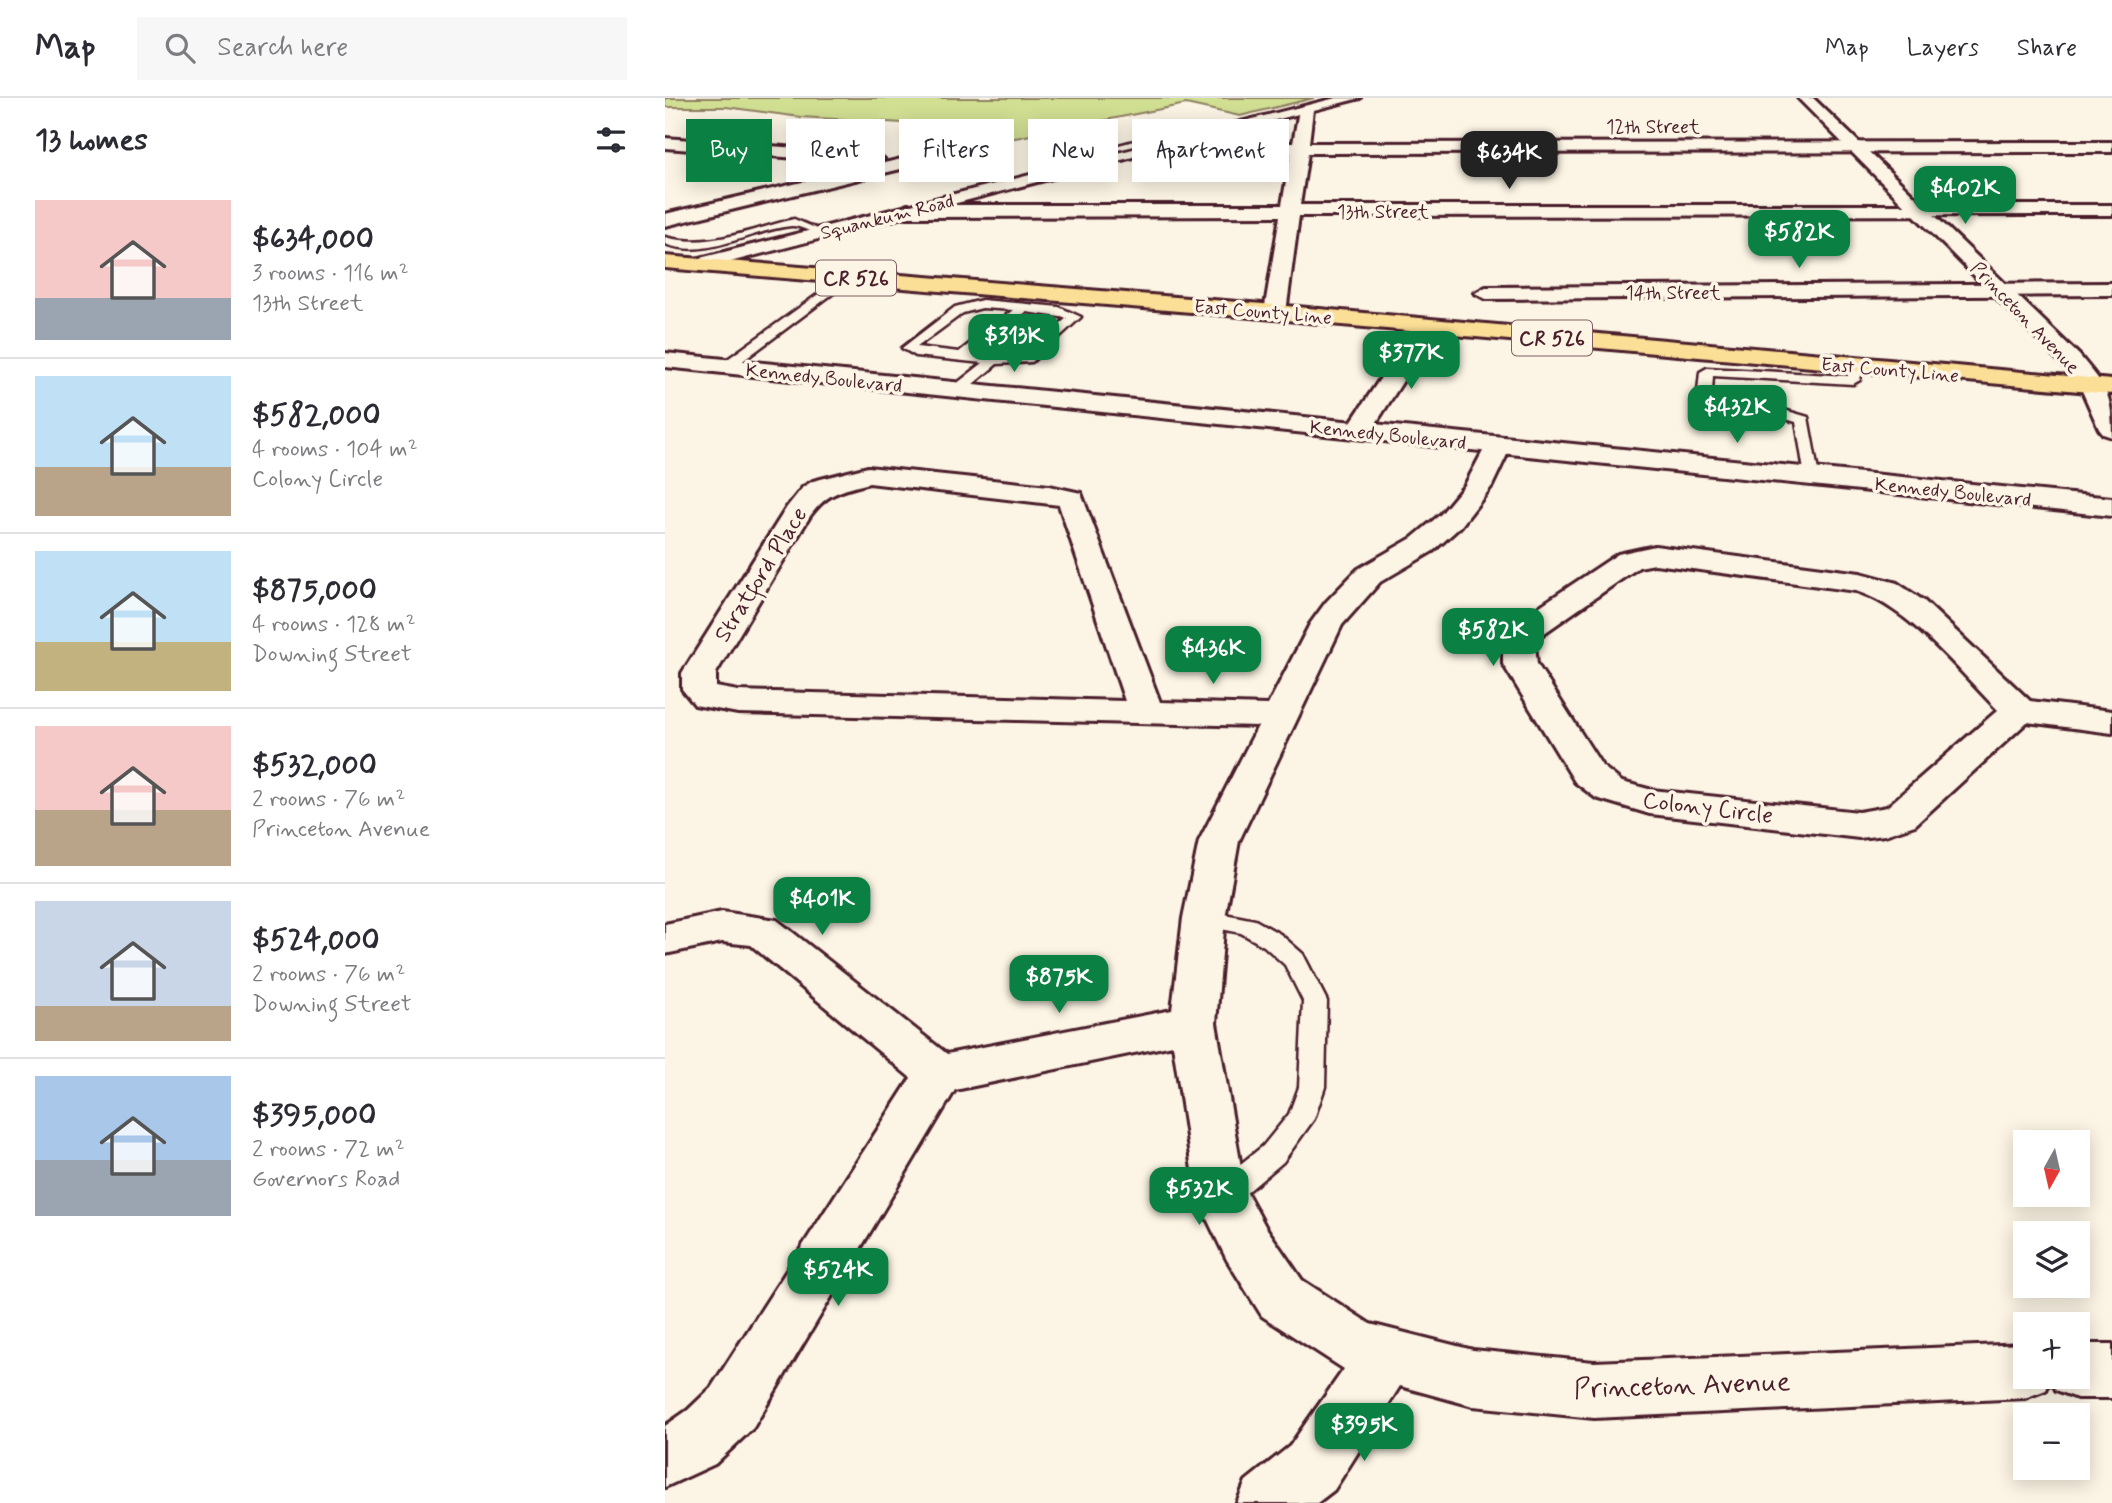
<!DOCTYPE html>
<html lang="en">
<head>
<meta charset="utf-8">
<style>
	:root { --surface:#fff; --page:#f7f7f7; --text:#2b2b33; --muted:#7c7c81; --line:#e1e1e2; --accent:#0b8043 }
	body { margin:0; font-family:Mynerve,sans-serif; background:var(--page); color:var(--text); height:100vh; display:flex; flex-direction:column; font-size:26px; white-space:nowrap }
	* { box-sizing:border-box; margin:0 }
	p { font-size:23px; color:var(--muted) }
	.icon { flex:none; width:38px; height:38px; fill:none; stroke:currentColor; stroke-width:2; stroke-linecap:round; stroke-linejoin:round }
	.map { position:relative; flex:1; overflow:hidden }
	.sheet { display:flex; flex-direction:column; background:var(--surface); width:665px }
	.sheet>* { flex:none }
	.top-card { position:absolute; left:21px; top:21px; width:665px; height:63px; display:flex; gap:14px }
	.needle { width:46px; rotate:188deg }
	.controls { position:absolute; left:1348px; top:1032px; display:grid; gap:14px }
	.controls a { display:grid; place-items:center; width:77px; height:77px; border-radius:0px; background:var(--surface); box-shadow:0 4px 18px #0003; font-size:35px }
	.price { position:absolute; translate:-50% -60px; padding:0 16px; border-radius:14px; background:var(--accent); color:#fff; font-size:23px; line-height:46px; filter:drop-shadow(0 2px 4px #0008) }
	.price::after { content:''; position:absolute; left:50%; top:42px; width:21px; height:16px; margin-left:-10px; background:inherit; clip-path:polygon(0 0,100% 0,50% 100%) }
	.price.selected { background:#222; color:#fff }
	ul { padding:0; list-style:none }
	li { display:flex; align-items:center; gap:21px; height:175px; padding:0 35px }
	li+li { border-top:2px solid var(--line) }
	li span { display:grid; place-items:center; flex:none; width:196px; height:140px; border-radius:0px; color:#555 }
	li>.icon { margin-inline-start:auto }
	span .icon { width:84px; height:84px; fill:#fffc; stroke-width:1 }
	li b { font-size:30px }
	h2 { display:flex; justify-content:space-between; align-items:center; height:84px; padding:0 35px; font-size:30px }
	.tag { padding:0 24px; border-radius:0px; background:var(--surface); box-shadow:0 4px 18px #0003; font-size:24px; line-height:63px }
	.tag.selected { background:var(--accent); color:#fff }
	header { display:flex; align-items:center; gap:42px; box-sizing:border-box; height:98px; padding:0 35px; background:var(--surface); border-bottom:2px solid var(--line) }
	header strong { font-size:33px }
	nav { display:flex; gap:38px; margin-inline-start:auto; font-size:24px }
	.search { width:490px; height:63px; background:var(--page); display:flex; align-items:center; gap:18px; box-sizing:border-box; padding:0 24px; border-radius:0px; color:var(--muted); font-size:26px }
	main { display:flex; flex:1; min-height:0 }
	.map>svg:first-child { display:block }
</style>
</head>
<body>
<header>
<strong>Map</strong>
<div class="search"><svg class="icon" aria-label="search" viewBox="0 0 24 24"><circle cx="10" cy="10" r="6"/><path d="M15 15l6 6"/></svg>Search here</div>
<nav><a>Map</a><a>Layers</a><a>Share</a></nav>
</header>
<main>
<section class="sheet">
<h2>13 homes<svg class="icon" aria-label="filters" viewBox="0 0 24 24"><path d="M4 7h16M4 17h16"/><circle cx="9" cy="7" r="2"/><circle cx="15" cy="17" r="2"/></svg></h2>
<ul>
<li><span style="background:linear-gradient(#f6c9c9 70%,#9aa5b1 0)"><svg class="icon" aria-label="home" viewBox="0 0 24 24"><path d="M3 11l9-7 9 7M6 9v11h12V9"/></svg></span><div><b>$634,000</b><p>3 rooms · 116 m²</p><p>13th Street</p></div></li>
<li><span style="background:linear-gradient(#bfe0f5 65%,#b9a48a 0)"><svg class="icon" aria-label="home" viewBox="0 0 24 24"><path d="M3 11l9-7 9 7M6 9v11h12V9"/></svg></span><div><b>$582,000</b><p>4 rooms · 104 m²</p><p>Colony Circle</p></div></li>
<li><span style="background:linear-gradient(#bfe0f5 65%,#c2b280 0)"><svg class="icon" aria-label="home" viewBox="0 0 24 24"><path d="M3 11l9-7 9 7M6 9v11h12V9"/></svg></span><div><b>$875,000</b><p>4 rooms · 128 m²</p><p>Downing Street</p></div></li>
<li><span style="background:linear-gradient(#f6c9c9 60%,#b9a48a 0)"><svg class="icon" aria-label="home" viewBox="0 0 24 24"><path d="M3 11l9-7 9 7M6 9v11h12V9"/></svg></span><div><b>$532,000</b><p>2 rooms · 76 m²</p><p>Princeton Avenue</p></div></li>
<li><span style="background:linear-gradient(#c9d6e8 75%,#b9a48a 0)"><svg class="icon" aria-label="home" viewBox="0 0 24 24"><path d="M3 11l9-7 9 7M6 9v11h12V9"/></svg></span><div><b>$524,000</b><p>2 rooms · 76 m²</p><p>Downing Street</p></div></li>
<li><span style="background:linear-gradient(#a9c7e8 60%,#9aa5b1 0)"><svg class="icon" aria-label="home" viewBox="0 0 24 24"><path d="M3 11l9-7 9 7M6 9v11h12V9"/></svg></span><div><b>$395,000</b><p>2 rooms · 72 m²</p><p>Governors Road</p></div></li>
</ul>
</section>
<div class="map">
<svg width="1447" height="1405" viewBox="0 0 1447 1405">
	<rect width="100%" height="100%" fill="#fcf5e5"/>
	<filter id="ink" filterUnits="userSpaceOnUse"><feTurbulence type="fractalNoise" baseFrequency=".0143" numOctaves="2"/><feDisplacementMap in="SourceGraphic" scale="14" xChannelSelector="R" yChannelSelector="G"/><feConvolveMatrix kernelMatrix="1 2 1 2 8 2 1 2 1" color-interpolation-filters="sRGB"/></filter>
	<g filter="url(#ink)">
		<!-- green -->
		<polygon fill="#d1df93" stroke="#8e7f5f" stroke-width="2" points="0,0 649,0 575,18 521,6 340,42 307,29 135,19 61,9 0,9"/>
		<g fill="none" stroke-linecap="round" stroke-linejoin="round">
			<!-- service casing -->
			<g stroke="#4a1f2b" stroke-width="5">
				<g id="service">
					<polygon points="496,36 499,41 427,58 423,55"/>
					<path d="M129 121 162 135 157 138C147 135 135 127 126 128 85 132 41 162 0 146V139C41 151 88 131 129 121Z"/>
					<polygon points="180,177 190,179 67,271 57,271 57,265"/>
					<path d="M317 202 394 209 416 219 367 264 332 266 296 296H286V290L318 265 251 258 237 250 290 209ZM317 210 348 212 294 254 252 249 298 215ZM361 214 402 220 358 257 308 256Z"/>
					<polygon points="1192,264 1198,268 1195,282 1188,286 1048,278 1047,293 1051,305 1119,312 1143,319 1154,379 1147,383 1140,379 1131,324 1117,320 1041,312 1033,293 1035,274 1042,270 1183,278 1186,268"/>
					<polygon points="539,812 590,822 615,836 638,856 662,903 660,989 649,1021 618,1064 567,1107 557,1110 547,1107 543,1098 547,1089 598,1048 624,1016 634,989 638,903 620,867 599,848 576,835 531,826 527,820 531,814"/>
				</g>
			</g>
			<!-- minor casing -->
			<g stroke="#4a1f2b" stroke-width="6">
				<g id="minor">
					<polygon points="641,8 648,12 644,45 1447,44 1447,54 643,55 635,107 1447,107 1447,117 634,118 621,214 610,221 599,214 615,118 242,119 233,113 242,107 617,107 626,55 488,55 480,50 488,45 628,45 634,12"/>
					<polygon points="0,40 211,56 219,61 211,66 0,50"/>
					<polygon points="271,53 279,58 277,61 0,128 0,116"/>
					<polygon points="1447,185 1447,197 821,201 810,195 821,189"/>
					<polygon points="762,221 773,228 706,333 702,338 684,338 680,333 754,223"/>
					<path d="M833 340 842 342 846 348 827 388 796 428 768 453 715 484 677 527 574 743 560 820 551 925 577 1075 582 1095 600 1128 637 1182 705 1226 808 1252 929 1264 1360 1246V1279H1412V1246H1447V1300H1412L1391 1292 1386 1280 1381 1292 1360 1300 929 1320 808 1308 735 1288 669 1392 652 1405H572L581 1383 625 1348 679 1271 597 1218 562 1162 531 1098 508 947 290 992 88 1330 50 1366 0 1389V1328L23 1312 46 1290 246 980 86 847 57 844 0 856V826L57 814 112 822 282 956 507 912 518 820 534 743 593 628 73 615 30 607 17 591V575L122 409 138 389 148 383 203 369 384 388 416 395 495 604 603 607 645 526 661 504 693 471 747 440 776 416 800 387 824 342ZM204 385 394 407 460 603 73 593 51 589V575L145 418C163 394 175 393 204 385Z"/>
					<path d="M990 448 1195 475 1232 485 1259 503 1365 603 1447 613V635L1362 624 1250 727 1220 737 1194 740 985 716 931 700 910 684 838 566V543L851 524 953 456ZM990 466 1191 493C1245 510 1293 572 1333 612L1222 709 1194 714 987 692 957 684 937 668 872 566 870 547 875 538 974 469Z"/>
				</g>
			</g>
			<!-- tertiary casing -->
			<g stroke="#4a1f2b" stroke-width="6">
				<g id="tertiary">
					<path d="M1133 0H1148L1414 257C1442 291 1447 294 1447 339L1438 336 1434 331 1415 288 1398 267Z"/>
					<polygon points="0,255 1447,400 1447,418 0,269"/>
				</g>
			</g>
			<!-- secondary casing -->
			<g stroke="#4a1f2b" stroke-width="6">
				<polygon id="secondary" points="671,0 695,0 34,172 24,166 27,162"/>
			</g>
			<!-- primary casing -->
			<g stroke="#4a1f2b" stroke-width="6">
				<polygon id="primary" points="0,158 610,207 1447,282 1447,296 610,221 0,170"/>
			</g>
			<!-- service -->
			<use href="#service" fill="#fcf5e5" fill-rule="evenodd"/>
			<!-- minor -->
			<use href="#minor" fill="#fcf5e5" fill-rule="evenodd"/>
			<!-- tertiary -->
			<use href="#tertiary" fill="#fcf5e5" fill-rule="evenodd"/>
			<!-- secondary -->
			<use href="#secondary" fill="#fcf5e5" fill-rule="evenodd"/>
			<!-- primary -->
			<use href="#primary" fill="#fbdf96" fill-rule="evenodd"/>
		</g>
	</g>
	<g text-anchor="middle" stroke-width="7" stroke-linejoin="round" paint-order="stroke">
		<!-- far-street labels -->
		<g font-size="19" fill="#4a1f2b" stroke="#fcf5e5">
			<text x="988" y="35">12th Street</text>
			<text x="718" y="120">13th Street</text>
			<text transform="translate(222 118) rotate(-14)" y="7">Squankum Road</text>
			<text x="1008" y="201">14th Street</text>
			<text transform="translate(598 213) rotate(5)" y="7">East County Line</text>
			<text transform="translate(1361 219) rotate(46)" y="7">Princeton Avenue</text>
			<text transform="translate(1225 271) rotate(5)" y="7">East County Line</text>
			<text transform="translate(159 279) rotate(6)" y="7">Kennedy Boulevard</text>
			<text transform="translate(723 336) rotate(6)" y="7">Kennedy Boulevard</text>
			<text transform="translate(1288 393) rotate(6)" y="7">Kennedy Boulevard</text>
		</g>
		<!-- shield labels -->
		<g fill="#fcf5e5" stroke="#7f5f63" stroke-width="2">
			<rect x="151" y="162.5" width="80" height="35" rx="5"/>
			<rect x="847" y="222.5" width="80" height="35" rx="5"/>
		</g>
		<g font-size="21" font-weight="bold" fill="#4a1f2b">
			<text x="191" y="187">CR 526</text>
			<text x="887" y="247">CR 526</text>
		</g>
		<!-- street labels -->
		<g font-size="23" fill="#4a1f2b" stroke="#fcf5e5">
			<text transform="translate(95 476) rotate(-58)" y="8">Stratford Place</text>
			<text transform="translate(1043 709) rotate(7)" y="8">Colony Circle</text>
		</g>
		<!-- near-street labels -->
		<g font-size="28" fill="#4a1f2b" stroke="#fcf5e5">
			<text transform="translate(1017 1286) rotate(-2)" y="10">Princeton Avenue</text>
		</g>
	</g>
</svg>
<div class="controls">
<a><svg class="needle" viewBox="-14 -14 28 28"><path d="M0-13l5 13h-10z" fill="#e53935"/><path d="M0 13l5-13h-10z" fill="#7c7c81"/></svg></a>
<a><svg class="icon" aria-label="layers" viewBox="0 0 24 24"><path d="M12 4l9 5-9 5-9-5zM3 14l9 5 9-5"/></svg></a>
<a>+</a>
<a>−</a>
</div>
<b class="price selected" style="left:844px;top:93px">$634K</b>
<b class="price" style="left:1300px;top:128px">$402K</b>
<b class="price" style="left:1134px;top:172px">$582K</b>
<b class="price" style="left:349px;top:276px">$313K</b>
<b class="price" style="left:746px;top:293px">$377K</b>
<b class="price" style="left:1072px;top:347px">$432K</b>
<b class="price" style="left:828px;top:570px">$582K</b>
<b class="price" style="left:548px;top:588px">$436K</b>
<b class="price" style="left:157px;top:839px">$401K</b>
<b class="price" style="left:394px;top:917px">$875K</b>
<b class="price" style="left:534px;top:1129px">$532K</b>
<b class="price" style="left:173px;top:1210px">$524K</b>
<b class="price" style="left:699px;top:1365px">$395K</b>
<div class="top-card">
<a class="tag selected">Buy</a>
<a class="tag">Rent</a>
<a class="tag">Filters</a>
<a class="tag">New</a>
<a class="tag">Apartment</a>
</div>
</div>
</main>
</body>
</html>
